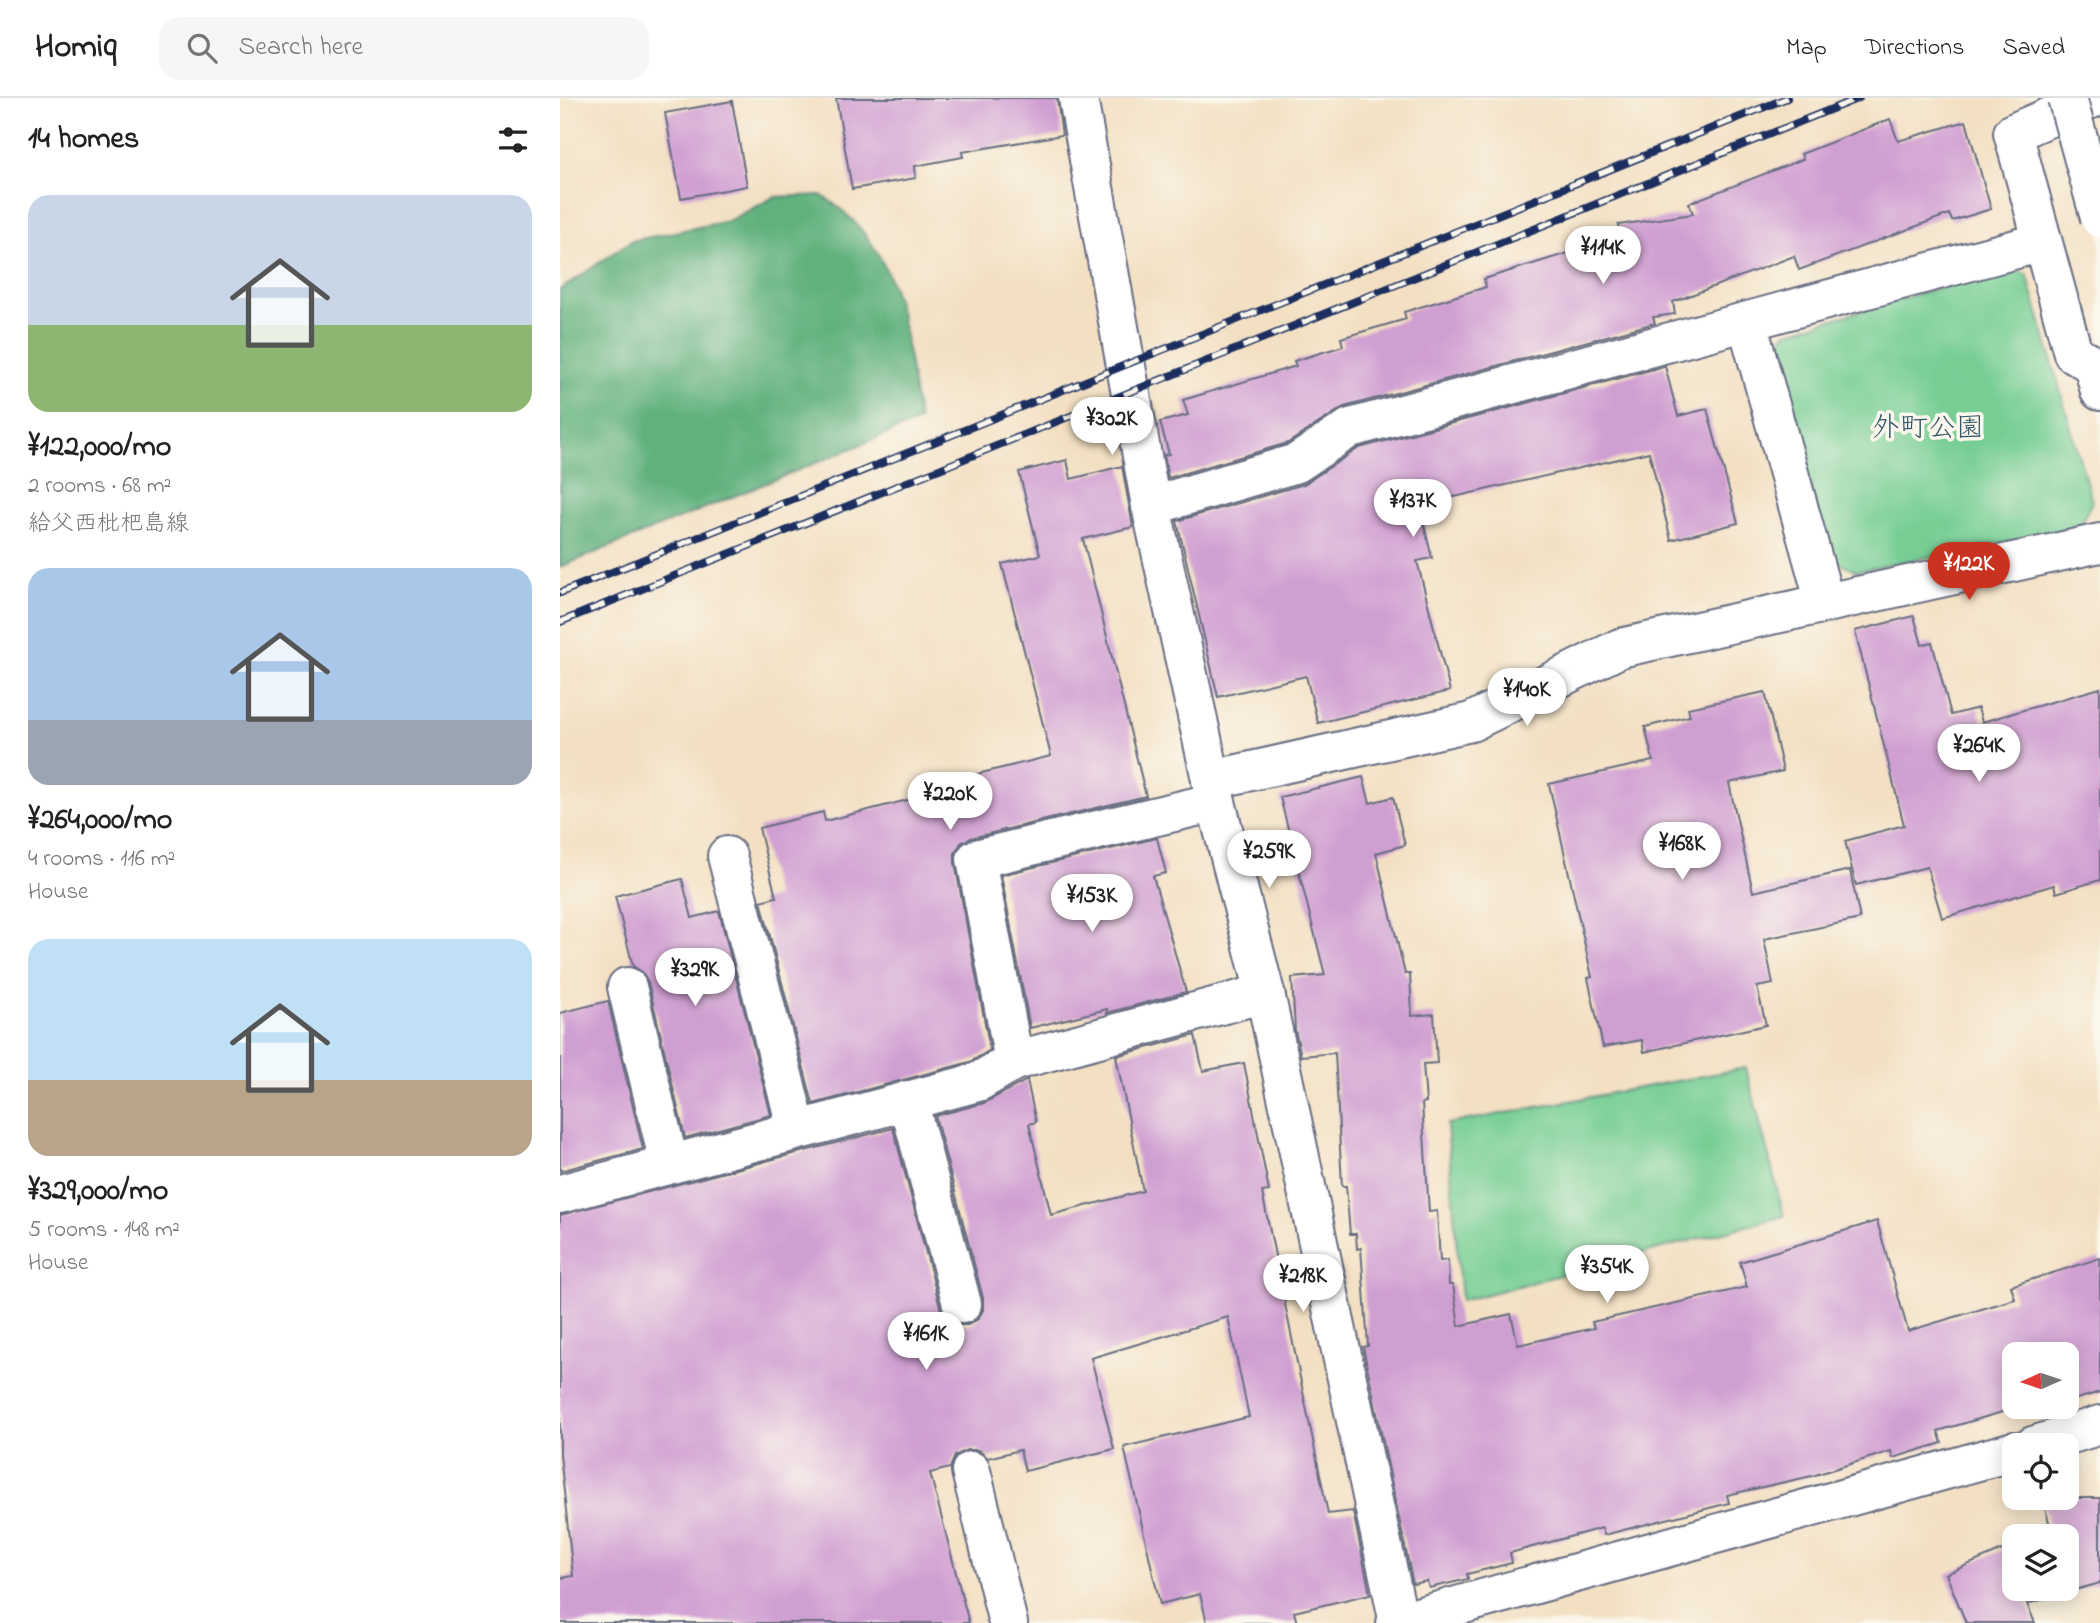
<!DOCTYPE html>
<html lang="en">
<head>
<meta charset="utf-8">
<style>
	:root { --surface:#fff; --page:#f6f6f6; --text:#222; --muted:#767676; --line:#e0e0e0; --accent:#c8321e }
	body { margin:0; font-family:"Indie Flower","Klee One",sans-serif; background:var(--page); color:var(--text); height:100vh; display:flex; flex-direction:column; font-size:26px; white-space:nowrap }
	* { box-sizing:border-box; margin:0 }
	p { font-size:23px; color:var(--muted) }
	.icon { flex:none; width:38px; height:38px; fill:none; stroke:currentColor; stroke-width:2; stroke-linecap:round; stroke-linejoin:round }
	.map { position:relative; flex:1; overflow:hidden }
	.sheet { display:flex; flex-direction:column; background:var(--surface); width:560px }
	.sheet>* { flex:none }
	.needle { width:46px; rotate:267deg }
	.controls { position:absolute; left:1442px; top:1244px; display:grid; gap:14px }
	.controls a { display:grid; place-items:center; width:77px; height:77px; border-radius:14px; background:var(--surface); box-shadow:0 4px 18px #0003; font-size:35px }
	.price { position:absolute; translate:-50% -60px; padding:0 16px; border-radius:24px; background:#fff; color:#222; font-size:23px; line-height:46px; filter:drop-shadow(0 2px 4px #0008) }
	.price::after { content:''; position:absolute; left:50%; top:42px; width:21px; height:16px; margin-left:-10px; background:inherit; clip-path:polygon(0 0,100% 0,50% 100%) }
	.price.on { background:var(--accent); color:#fff }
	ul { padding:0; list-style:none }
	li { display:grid; align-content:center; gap:14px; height:371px; padding:0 28px }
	li span { display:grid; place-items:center; height:217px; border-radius:21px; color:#555 }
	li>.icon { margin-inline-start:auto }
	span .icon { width:126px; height:126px; fill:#fffc; stroke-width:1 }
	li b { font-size:30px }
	h2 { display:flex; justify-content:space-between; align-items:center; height:84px; padding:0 28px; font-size:30px }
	header { display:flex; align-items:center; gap:42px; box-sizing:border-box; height:98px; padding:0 35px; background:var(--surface); border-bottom:2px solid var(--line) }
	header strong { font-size:33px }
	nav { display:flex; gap:38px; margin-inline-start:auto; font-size:24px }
	.search { width:490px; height:63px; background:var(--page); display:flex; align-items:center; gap:18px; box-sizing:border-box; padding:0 24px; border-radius:21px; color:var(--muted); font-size:26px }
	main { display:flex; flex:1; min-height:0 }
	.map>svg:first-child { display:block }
</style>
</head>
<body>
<header>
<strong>Homiq</strong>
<div class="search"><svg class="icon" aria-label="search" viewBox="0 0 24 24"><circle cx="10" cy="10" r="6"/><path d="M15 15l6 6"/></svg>Search here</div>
<nav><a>Map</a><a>Directions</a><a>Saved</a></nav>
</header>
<main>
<section class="sheet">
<h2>14 homes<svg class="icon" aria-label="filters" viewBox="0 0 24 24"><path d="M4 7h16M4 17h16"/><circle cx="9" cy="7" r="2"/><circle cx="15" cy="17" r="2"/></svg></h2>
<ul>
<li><span style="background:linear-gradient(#c9d6e8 60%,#8fb573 0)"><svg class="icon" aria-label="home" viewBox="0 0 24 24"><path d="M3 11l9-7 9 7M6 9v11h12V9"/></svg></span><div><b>¥122,000/mo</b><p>2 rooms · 68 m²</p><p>給父西枇杷島線</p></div></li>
<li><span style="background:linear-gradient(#a9c7e8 70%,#9aa5b1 0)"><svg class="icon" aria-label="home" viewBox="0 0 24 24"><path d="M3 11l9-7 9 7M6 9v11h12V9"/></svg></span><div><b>¥264,000/mo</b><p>4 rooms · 116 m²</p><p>House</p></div></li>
<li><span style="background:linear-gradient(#bfe0f5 65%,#b9a48a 0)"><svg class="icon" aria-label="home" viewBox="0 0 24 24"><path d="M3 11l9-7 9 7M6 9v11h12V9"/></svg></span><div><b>¥329,000/mo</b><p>5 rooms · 148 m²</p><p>House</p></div></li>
</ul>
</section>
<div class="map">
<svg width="1540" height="1525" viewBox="0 0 1540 1525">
	<rect width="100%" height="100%" fill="#fbf7ec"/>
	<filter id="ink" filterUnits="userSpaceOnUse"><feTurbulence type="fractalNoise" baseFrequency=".0143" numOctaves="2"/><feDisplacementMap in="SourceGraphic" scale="14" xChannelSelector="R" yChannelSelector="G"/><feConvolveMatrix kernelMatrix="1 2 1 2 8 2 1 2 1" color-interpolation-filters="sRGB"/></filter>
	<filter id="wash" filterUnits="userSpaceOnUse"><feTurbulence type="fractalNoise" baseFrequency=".00686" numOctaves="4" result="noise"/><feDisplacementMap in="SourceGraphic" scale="28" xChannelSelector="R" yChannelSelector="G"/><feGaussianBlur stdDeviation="1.57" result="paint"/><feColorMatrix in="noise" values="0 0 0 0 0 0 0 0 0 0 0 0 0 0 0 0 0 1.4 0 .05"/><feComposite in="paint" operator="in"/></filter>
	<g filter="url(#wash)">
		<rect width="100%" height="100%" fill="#f3e0c3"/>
		<!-- green -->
		<g fill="#76ce94" stroke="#487e79" stroke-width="2">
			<polygon points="1447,170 1467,176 1532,404 1518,430 1297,473 1267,459 1216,255 1225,235"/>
			<polygon points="1186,970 1224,1118 901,1203 887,1026"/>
		</g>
		<!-- forest -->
		<path fill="#60b17e" stroke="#3e706e" stroke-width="2" d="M261 97C344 148 343 236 359 323L0 469V192L71 143 168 123 214 99Z"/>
		<g id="blocks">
			<!-- building -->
			<g fill="#d09fd2">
				<polygon points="276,0 497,0 502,37 402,54 403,59 355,68 356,80 292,91"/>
				<polygon points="172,3 187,88 121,100 105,15"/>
				<polygon points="1330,21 1338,43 1406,23 1431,111 1392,123 1389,116 1239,172 1234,158 1113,204 1115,216 1093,219 1095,225 784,309 728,345 608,380 604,357 609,356 600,324 628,317 623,302 736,268 734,263 783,248 781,240 846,221 844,214 926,189 924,181 1060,139 1058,127 1133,116 1129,105 1243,61 1241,56"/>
				<polygon points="1105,268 1118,318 1147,311 1178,425 1111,442 1089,354 864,406 865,410 860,411 872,460 857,463 890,593 758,625 746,578 658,599 617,423 744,386 799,350"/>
				<polygon points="507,362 511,381 562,368 573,429 523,441 586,698 411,740 401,745 395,755 395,765 430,952 410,964 253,1006 201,803 216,799 199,730 263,714 265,723 383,693 381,685 491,658 442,466 480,457 459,374"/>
				<polygon points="1354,518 1362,547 1372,544 1391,617 1418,610 1422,624 1540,590 1540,782 1496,795 1494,787 1382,820 1367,769 1296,787 1285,743 1344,727 1295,533"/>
				<polygon points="1205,594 1223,673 1169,685 1193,794 1290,772 1300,821 1204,841 1213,886 1197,889 1206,927 1084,954 1082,942 1043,949 1028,880 1032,879 989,686 1093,663 1085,629 1130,618 1128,610"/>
				<polygon points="803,679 810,705 833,699 845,747 816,755 845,876 850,876 852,918 874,916 877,965 863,966 866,1004 862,1005 869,1114 877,1113 880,1163 888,1162 889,1187 893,1187 899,1228 951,1216 958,1247 1034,1230 1032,1224 1187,1189 1180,1164 1317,1123 1348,1233 1455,1201 1451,1188 1540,1160 1540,1294 1507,1304 1507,1256 1454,1256 1454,1309 1459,1309 1378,1333 1382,1345 1333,1360 1331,1353 1252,1378 1167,1397 1169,1405 1044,1437 1042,1430 950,1455 952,1465 907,1476 908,1481 869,1490 867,1483 853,1486 803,1249 808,1248 801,1150 797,1151 796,1136 790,1136 786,1088 782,1088 775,955 741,958 735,932 732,880 765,877 720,699"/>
				<polygon points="597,740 606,775 593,778 626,894 547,915 547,911 470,930 441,777"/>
				<polygon points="122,781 132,820 159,813 211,1017 125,1040 88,884 82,874 73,868 55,798"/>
				<polygon points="48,903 83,1051 0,1073 0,915"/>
				<polygon points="635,937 643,973 684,965 709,1093 702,1094 768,1416 793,1413 810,1496 734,1514 737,1525 647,1525 640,1496 600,1506 564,1349 689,1319 668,1219 531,1260 554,1351 465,1373 460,1352 428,1360 418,1352 407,1352 395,1358 390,1370 370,1375 409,1525 0,1525 0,1480 13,1478 0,1356 0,1117 333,1030 381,1212 386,1221 396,1227 408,1227 418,1221 423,1212 423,1200 375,1018 424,1005 467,982 476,1024 469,1026 491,1117 583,1093 556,958"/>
				<polygon points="1482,1400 1540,1400 1540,1485 1467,1506 1475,1525 1406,1525 1386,1476 1454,1447 1454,1491 1507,1491 1507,1438 1473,1438 1491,1431"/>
			</g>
		</g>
	</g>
	<g filter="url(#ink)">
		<use href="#blocks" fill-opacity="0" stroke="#676d81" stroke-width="2"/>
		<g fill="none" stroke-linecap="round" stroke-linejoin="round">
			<!-- minor casing -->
			<g stroke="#676d81" stroke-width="42">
				<g id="minor">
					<polyline points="518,0 591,408 656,704 705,895 839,1525"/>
					<polyline points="1533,0 1453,35 1513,255 1533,267 1540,293"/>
					<polyline points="1187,224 1265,505"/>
					<polyline points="591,408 737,365 790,330 1482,144"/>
					<polyline points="651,682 911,624 1060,550 1540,445"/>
					<polyline points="167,758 237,1032"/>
					<polyline points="67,889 109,1065"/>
					<polyline points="454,963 416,761 656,704"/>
					<polyline points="348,1002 402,1206"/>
					<polyline points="0,1096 418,984 454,963 705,895"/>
					<polyline points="1473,1348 1540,1327"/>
					<polyline points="411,1373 448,1525"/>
					<polyline points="836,1525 1454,1353"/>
				</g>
			</g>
			<!-- minor -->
			<use href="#minor" stroke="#fff" stroke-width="38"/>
			<!-- rail casing -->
			<g stroke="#1b2f5e" stroke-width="8">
				<g id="rail">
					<polyline points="0,495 1227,0"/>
					<polyline points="0,524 1299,0"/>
				</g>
			</g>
			<!-- rail -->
			<use href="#rail" stroke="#fbf7ec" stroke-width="5" stroke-dasharray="16" stroke-linecap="butt"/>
			<!-- major-bridge casing -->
			<g stroke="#676d81" stroke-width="42" stroke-linecap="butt">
				<polyline id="major-bridge" points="1507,0 1540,120"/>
			</g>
			<!-- major-bridge -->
			<use href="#major-bridge" stroke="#fff" stroke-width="38"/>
		</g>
	</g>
	<g text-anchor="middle" stroke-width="7" stroke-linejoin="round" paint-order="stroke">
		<!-- park labels -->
		<g font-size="28" fill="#32576c" stroke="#fbf7ec">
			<text x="1368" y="338">外町公園</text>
		</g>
	</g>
</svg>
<div class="controls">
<a><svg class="needle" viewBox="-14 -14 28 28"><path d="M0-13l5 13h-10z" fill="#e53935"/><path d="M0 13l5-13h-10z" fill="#767676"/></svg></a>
<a><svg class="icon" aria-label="locate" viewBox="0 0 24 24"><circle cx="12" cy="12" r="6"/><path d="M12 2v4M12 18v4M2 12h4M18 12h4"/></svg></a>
<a><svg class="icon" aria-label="layers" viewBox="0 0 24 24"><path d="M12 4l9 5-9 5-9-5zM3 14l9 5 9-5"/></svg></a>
</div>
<b class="price" style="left:1043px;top:188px">¥114K</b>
<b class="price" style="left:552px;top:359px">¥302K</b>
<b class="price" style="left:853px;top:441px">¥137K</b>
<b class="price on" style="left:1409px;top:504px">¥122K</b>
<b class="price" style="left:967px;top:630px">¥140K</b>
<b class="price" style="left:1419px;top:686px">¥264K</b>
<b class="price" style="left:390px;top:734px">¥220K</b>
<b class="price" style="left:1122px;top:784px">¥168K</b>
<b class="price" style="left:709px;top:792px">¥259K</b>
<b class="price" style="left:532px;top:836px">¥153K</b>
<b class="price" style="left:135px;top:910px">¥329K</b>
<b class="price" style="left:1047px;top:1207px">¥354K</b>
<b class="price" style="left:743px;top:1216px">¥218K</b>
<b class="price" style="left:366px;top:1274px">¥161K</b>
</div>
</main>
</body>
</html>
